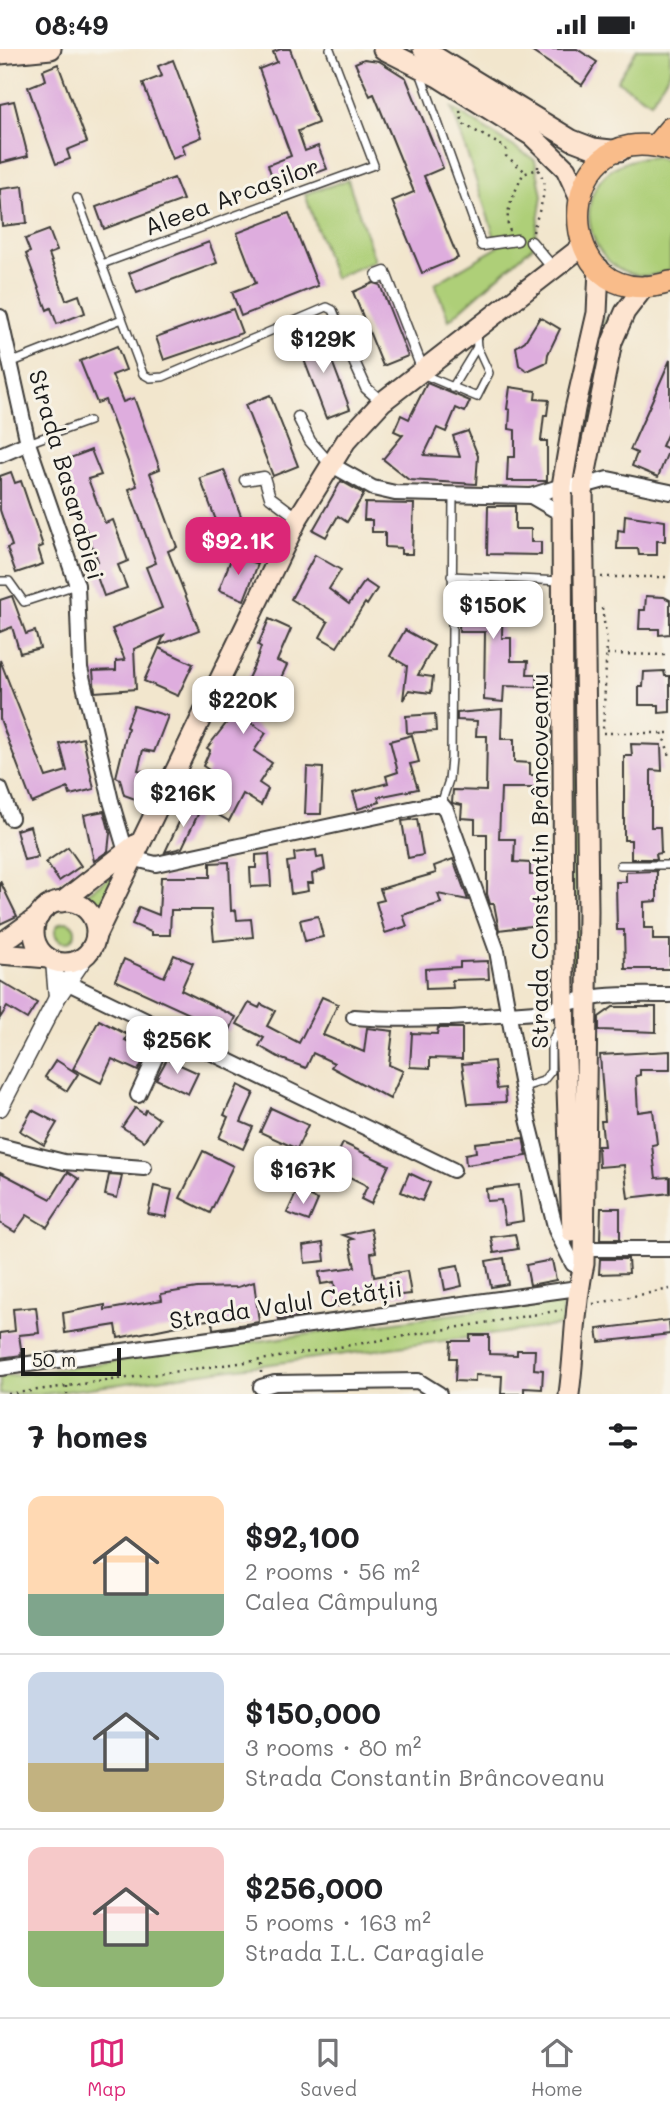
<!DOCTYPE html>
<html lang="en">
<head>
<meta charset="utf-8">
<style>
	:root { --surface:#fff; --page:#f6f6f6; --text:#202124; --muted:#757577; --line:#e0e0e0; --accent:#db2777 }
	body { margin:0; font-family:Mali,sans-serif; background:var(--page); color:var(--text); height:100vh; display:flex; flex-direction:column; font-size:26px; white-space:nowrap }
	* { box-sizing:border-box; margin:0 }
	p { font-size:23px; color:var(--muted) }
	.icon { flex:none; width:38px; height:38px; fill:none; stroke:currentColor; stroke-width:2; stroke-linecap:round; stroke-linejoin:round }
	.map { position:relative; height:1345px; overflow:hidden }
	.drawer { display:flex; flex-direction:column; background:var(--surface); flex:1 }
	.drawer>* { flex:none }
	.scale { position:absolute; left:21px; bottom:18px; width:100px; box-sizing:border-box; padding-left:7px; border:4px solid #1c1c1c; border-top:0; font-size:19px; line-height:24px; white-space:nowrap; color:#1c1c1c; -webkit-text-stroke:5px #f7f3e8; paint-order:stroke }
	.price { position:absolute; translate:-50% -60px; padding:0 16px; border-radius:14px; background:#fff; color:#222; font-size:23px; line-height:46px; filter:drop-shadow(0 2px 4px #0008) }
	.price::after { content:''; position:absolute; left:50%; top:42px; width:21px; height:16px; margin-left:-10px; background:inherit; clip-path:polygon(0 0,100% 0,50% 100%) }
	.price.on { background:var(--accent); color:#fff }
	ul { padding:0; list-style:none }
	li { display:flex; align-items:center; gap:21px; height:175px; padding:0 28px }
	li+li { border-top:2px solid var(--line) }
	li span { display:grid; place-items:center; flex:none; width:196px; height:140px; border-radius:14px; color:#555 }
	li>.icon { margin-inline-start:auto }
	span .icon { width:84px; height:84px; fill:#fffc; stroke-width:1 }
	li b { font-size:30px }
	h2 { display:flex; justify-content:space-between; align-items:center; height:84px; padding:0 28px; font-size:30px }
	.status { display:flex; justify-content:space-between; align-items:center; height:49px; padding:0 35px; background:var(--surface); direction:ltr }
	.status svg { height:19px; fill:currentColor }
	.menu { display:flex; justify-content:space-around; align-items:center; height:98px; border-top:2px solid var(--line); background:var(--surface); font-size:19px; color:var(--muted) }
	.menu a { display:grid; justify-items:center; gap:4px }
	.menu .on { color:var(--accent) }
	.map>svg:first-child { display:block }
</style>
</head>
<body>
<div class="status"><b>08:49</b><svg viewBox="0 0 49 12"><path d="M0 12V9h3v3zM5 12V6h3v6zM10 12V3h3v9zM15 12V0h3v12zM26 1h20v11H26zM47 4h2v5h-2z"/></svg></div>
<div class="map">
<svg width="670" height="1345" viewBox="0 0 670 1345">
	<rect width="100%" height="100%" fill="#f7f3e8"/>
	<filter id="ink" filterUnits="userSpaceOnUse"><feTurbulence type="fractalNoise" baseFrequency=".0143" numOctaves="2"/><feDisplacementMap in="SourceGraphic" scale="14" xChannelSelector="R" yChannelSelector="G"/><feConvolveMatrix kernelMatrix="1 2 1 2 8 2 1 2 1" color-interpolation-filters="sRGB"/></filter>
	<filter id="wash" filterUnits="userSpaceOnUse"><feTurbulence type="fractalNoise" baseFrequency=".00686" numOctaves="4" result="noise"/><feDisplacementMap in="SourceGraphic" scale="28" xChannelSelector="R" yChannelSelector="G"/><feGaussianBlur stdDeviation="1.57" result="paint"/><feColorMatrix in="noise" values="0 0 0 0 0 0 0 0 0 0 0 0 0 0 0 0 0 1.4 0 .05"/><feComposite in="paint" operator="in"/></filter>
	<g filter="url(#wash)">
		<rect width="100%" height="100%" fill="#f2e6cd"/>
		<!-- green -->
		<g fill="#aecf78" stroke="#65764a" stroke-width="2">
			<polygon points="637,0 670,0 670,22 651,53 617,32"/>
			<polygon points="452,59 535,111 542,147 534,196 449,271 435,235 498,198"/>
			<path d="M654 108 670 113V221C587 256 547 112 654 108Z"/>
			<polygon points="348,131 375,212 334,229 305,145"/>
			<polygon points="604,269 613,271 580,431 574,431 586,350"/>
			<polygon points="573,450 579,451 581,641 573,641"/>
			<polygon points="580,655 578,918 571,917 572,656"/>
			<polygon points="121,820 97,867 92,857 79,850"/>
			<circle cx="65" cy="883" r="10"/>
			<polygon points="562,1250 562,1276 45,1345 0,1345 0,1328"/>
		</g>
		<g id="blocks">
			<!-- building -->
			<g fill="#deadde">
				<polygon points="281,0 290,0 318,74 298,82 305,102 318,97 327,120 276,139 268,116 291,107 259,20 277,13 273,3"/>
				<polygon points="528,0 577,0 597,13 582,36"/>
				<polygon points="364,10 379,12 406,29 443,119 424,127 458,209 422,224 392,152 414,143 374,45 370,47 355,14"/>
				<polygon points="173,11 202,88 182,96 185,105 172,110 143,34 162,27 158,17"/>
				<polygon points="58,15 87,93 67,101 70,110 56,115 28,38 46,31 43,21"/>
				<polygon points="14,52 28,107 0,114 0,55"/>
				<polygon points="174,129 183,151 104,180 96,158"/>
				<polygon points="23,137 27,174 2,177 0,140"/>
				<polygon points="289,164 318,237 241,267 232,243 256,234 237,184"/>
				<polygon points="49,181 57,202 49,205 66,251 79,246 85,264 57,275 51,259 47,261 26,205 30,203 25,190"/>
				<polygon points="209,193 217,214 137,244 129,224"/>
				<polygon points="373,234 380,236 408,307 383,317 353,243"/>
				<polygon points="233,260 242,284 164,311 156,288"/>
				<polygon points="540,268 560,280 548,305 547,313 527,322 519,316 516,298 525,292"/>
				<polygon points="321,283 350,360 326,369 297,292"/>
				<polygon points="117,297 126,321 112,326 123,353 134,349 160,420 150,424 177,498 168,502 199,581 160,596 164,587 134,600 136,640 95,643 93,622 116,621 116,612 125,611 112,580 162,559 146,518 156,514 129,440 137,437 105,351 97,354 80,312"/>
				<polygon points="670,311 670,379 662,397 669,400 658,428 632,417 637,404 630,401"/>
				<polygon points="427,334 470,352 465,363 456,359 446,383 437,379 424,406 460,408 453,387 468,382 478,407 476,435 409,431 383,410 403,386 394,382 401,366 409,370"/>
				<polygon points="510,338 536,342 535,350 549,351 547,366 544,366 541,392 547,392 547,432 507,432 508,408 515,408 515,381 509,380 510,361 507,360"/>
				<polygon points="270,346 298,417 273,427 245,356"/>
				<polygon points="91,401 101,426 88,430 105,474 113,471 128,512 118,516 127,539 104,547 92,514 98,512 85,479 81,480 57,414"/>
				<polygon points="224,421 251,494 228,503 200,429"/>
				<polygon points="11,423 15,434 21,432 43,497 38,499 43,515 16,524 7,499 12,497 0,461 0,427"/>
				<polygon points="341,432 364,445 347,473 338,467 326,488 313,481"/>
				<polygon points="365,454 414,455 412,505 401,505 401,499 385,498 385,483 372,483 372,471 364,471"/>
				<polygon points="488,457 515,457 515,480 531,480 531,493 541,493 541,506 487,505"/>
				<polygon points="625,466 665,472 665,492 657,492 657,506 639,506 638,500 617,500 618,481 624,482"/>
				<polygon points="233,505 258,515 244,551 219,541"/>
				<polygon points="315,506 341,521 329,540 349,555 365,532 377,540 367,556 365,554 337,598 320,588 328,573 291,550"/>
				<polygon points="460,538 503,538 502,589 511,589 511,612 528,612 527,625 537,625 537,638 504,637 503,653 484,651 485,583 459,583"/>
				<polygon points="12,547 26,585 35,582 40,599 20,604 12,578 0,583 0,551"/>
				<polygon points="646,547 664,548 670,551 670,585 659,586 659,580 639,580 640,561 645,561"/>
				<polygon points="269,570 291,580 277,612 287,616 275,642 264,637 248,672 266,684 254,702 272,714 259,734 268,740 261,756 243,745 229,772 194,752 209,721 203,717 210,701 207,699 228,672 219,666 225,656 233,662 256,612 261,598 258,596"/>
				<polygon points="405,581 434,597 418,626 433,628 431,644 409,641 403,651 407,617 390,607"/>
				<polygon points="159,599 193,615 178,647 144,632"/>
				<polygon points="0,611 46,728 67,722 60,695 83,689 94,740 70,746 68,739 32,754 0,670"/>
				<polygon points="664,622 665,627 670,627 670,663 659,664 659,656 639,656 639,638 643,638 644,623"/>
				<polygon points="134,657 168,667 154,703 143,701 138,721 146,723 138,751 124,746 120,730 116,728 128,679 126,678"/>
				<polygon points="502,660 501,690 514,690 514,713 530,714 530,726 540,726 540,739 501,739 499,790 515,790 514,813 530,814 530,826 540,826 539,854 536,854 539,876 499,881 494,855 490,855 487,845 487,785 475,785 475,770 461,769 462,756 452,754 453,741 486,742 487,687 476,687 477,672 457,671 457,664"/>
				<polygon points="435,665 436,682 407,684 406,667"/>
				<polygon points="412,686 419,713 410,715 418,740 378,748 380,753 358,760 353,743 388,734 386,727 398,723 390,692"/>
				<polygon points="631,695 661,696 662,722 651,721 651,778 660,778 661,804 656,805 657,810 631,810 631,791 624,791 624,707 632,707"/>
				<polygon points="307,718 323,719 321,765 305,765"/>
				<polygon points="187,756 200,761 182,799 165,803"/>
				<polygon points="104,762 110,784 108,802 94,812 84,766"/>
				<polygon points="417,770 423,806 408,809 402,772"/>
				<polygon points="30,777 38,808 24,811 16,781"/>
				<polygon points="68,798 81,817 59,832 46,813"/>
				<polygon points="316,801 317,809 323,808 325,820 312,825 313,834 307,834 308,842 291,845 287,813 295,812 294,804"/>
				<polygon points="269,805 271,837 251,838 250,819 256,819 256,806"/>
				<polygon points="453,810 468,851 438,845 441,854 403,866 407,877 385,884 376,853 384,851 380,840 436,824 434,817"/>
				<polygon points="229,813 231,862 236,861 237,871 251,870 253,888 214,892 211,861 171,861 170,886 151,886 151,883 132,875 139,858 159,866 161,828 210,828 210,814"/>
				<polygon points="657,822 657,852 644,853 644,879 653,879 653,891 670,891 670,920 625,920 624,881 617,881 616,833 626,833 626,823"/>
				<polygon points="0,832 17,867 0,875"/>
				<polygon points="318,867 323,888 305,892 300,871"/>
				<polygon points="174,906 193,914 181,941 236,968 229,983 115,931 124,910 164,928"/>
				<polygon points="488,912 489,930 452,931 453,939 426,940 425,920 460,918 460,913"/>
				<polygon points="0,932 37,954 27,970 7,958 0,969"/>
				<polygon points="322,948 338,955 323,986 364,1003 367,979 393,982 389,1016 403,1022 390,1050 331,1018 334,1014 313,1004 306,1019 282,1010 259,997 264,989 237,975 249,954 259,959 261,955 275,962 267,977 299,994"/>
				<polygon points="613,958 656,958 656,983 599,981 599,968"/>
				<polygon points="99,971 128,986 125,991 148,1002 138,1022 112,1010 101,1034 73,1020"/>
				<polygon points="438,979 462,979 462,1010 430,1009 430,1019 410,1018 412,984 437,985"/>
				<polygon points="670,1002 670,1021 640,1021 640,1026 636,1027 638,1063 653,1061 657,1095 652,1096 656,1129 670,1128 670,1144 628,1149 624,1116 599,1118 598,1097 604,1097 601,1072 605,1072 600,1006"/>
				<polygon points="167,1010 198,1024 188,1045 156,1030"/>
				<polygon points="56,1011 78,1025 67,1042 45,1028"/>
				<polygon points="494,1012 497,1040 505,1039 506,1053 468,1055 462,1015"/>
				<polygon points="238,1036 254,1044 241,1073 253,1078 243,1100 219,1089 228,1068 224,1066"/>
				<polygon points="135,1059 144,1065 146,1061 159,1070 144,1092 122,1078"/>
				<polygon points="271,1059 308,1076 297,1100 260,1083"/>
				<polygon points="32,1061 57,1074 44,1096 20,1082"/>
				<polygon points="523,1089 527,1107 466,1116 465,1105 476,1103 475,1094"/>
				<polygon points="343,1094 389,1116 371,1155 361,1150 367,1138 364,1135 331,1119"/>
				<polygon points="203,1102 233,1117 210,1164 180,1149"/>
				<polygon points="0,1123 51,1150 68,1123 79,1130 47,1178 27,1166 15,1183 0,1174"/>
				<polygon points="409,1124 430,1134 422,1152 401,1143"/>
				<polygon points="109,1126 122,1127 117,1149 105,1146"/>
				<polygon points="519,1136 523,1172 505,1175 501,1151 487,1152 486,1140"/>
				<polygon points="154,1137 172,1141 166,1168 148,1165"/>
				<polygon points="297,1142 318,1151 309,1172 287,1164"/>
				<polygon points="601,1159 620,1159 620,1190 600,1190"/>
				<polygon points="371,1180 376,1203 371,1204 374,1228 407,1222 411,1245 357,1250 357,1254 338,1257 334,1233 321,1235 319,1223 355,1218 349,1191 353,1190 343,1186"/>
				<polygon points="515,1185 518,1200 494,1204 491,1188"/>
				<polygon points="323,1194 325,1212 305,1214 303,1197"/>
				<polygon points="504,1209 508,1235 491,1238 486,1212"/>
				<polygon points="600,1210 628,1210 629,1224 599,1225"/>
				<polygon points="552,1211 556,1231 530,1236 526,1216"/>
				<polygon points="458,1216 462,1237 445,1241 441,1219"/>
				<polygon points="254,1233 259,1273 213,1280 212,1270 118,1289 116,1276 65,1284 63,1264 105,1256 105,1261 162,1251 161,1245 197,1239 238,1238"/>
				<polygon points="306,1256 308,1267 279,1271 278,1262"/>
				<polygon points="36,1258 39,1284 19,1286 22,1306 0,1309 0,1284 15,1282 13,1260"/>
				<polygon points="669,1271 670,1285 599,1293 597,1280"/>
				<polygon points="470,1286 489,1286 489,1305 517,1306 517,1301 535,1301 534,1320 543,1321 542,1340 524,1339 524,1345 501,1345 502,1327 475,1326 475,1333 455,1332 456,1309 450,1309 451,1292 470,1292"/>
			</g>
		</g>
	</g>
	<g filter="url(#ink)">
		<use href="#blocks" fill-opacity="0" stroke="#3c3a37" stroke-width="2"/>
		<g fill="none" stroke-linecap="round" stroke-linejoin="round">
			<!-- service casing -->
			<g stroke="#3c3a37" stroke-width="10">
				<g id="service">
					<polyline points="420,23 482,196"/>
					<polyline points="77,149 143,325 150,329 163,328 327,258 333,261 353,310"/>
					<polyline points="102,215 374,116 330,0"/>
					<polyline points="10,314 122,270"/>
					<polyline points="422,325 477,348 489,324 477,298 476,285"/>
					<polyline points="452,339 477,298"/>
					<polyline points="28,394 89,372"/>
					<polyline points="451,527 562,532"/>
					<polyline points="0,532 9,532 24,553 76,536"/>
					<polyline points="441,755 449,731 451,709 453,446"/>
					<polyline points="620,816 670,816"/>
					<polyline points="521,1039 543,1032 551,1022 551,994 559,978"/>
				</g>
			</g>
			<!-- pedestrian casing -->
			<g stroke="#3c3a37" stroke-width="13">
				<g id="pedestrian">
					<polyline points="531,193 553,219"/>
					<polyline points="482,196 517,191"/>
					<polyline points="385,223 377,226 378,229 386,226 422,319"/>
					<polyline points="353,310 366,339 382,353"/>
					<polyline points="298,368 310,392 330,415"/>
					<polyline points="245,431 264,428 270,448 298,469"/>
				</g>
			</g>
			<!-- minor casing -->
			<g stroke="#3c3a37" stroke-width="18">
				<g id="minor">
					<polyline points="0,268 28,394 77,536 80,619 111,752 126,803"/>
					<polyline points="0,406 28,394"/>
					<polyline points="330,415 373,439 395,444 531,447 562,437 583,437 608,430 670,443"/>
					<polyline points="531,447 562,465"/>
					<polyline points="0,740 11,769"/>
					<polyline points="131,809 156,815 433,755 441,755 446,761 497,902 528,1070 556,1181 573,1215"/>
					<polyline points="58,929 453,1121"/>
					<path d="M354 968C420 973 484 967 549 962 587 943 629 946 670 946"/>
					<polyline points="138,1046 167,983"/>
					<polyline points="0,1097 64,1113 144,1119"/>
					<polyline points="584,1200 670,1200"/>
					<polyline points="0,1319 578,1239"/>
					<polyline points="261,1338 275,1334 418,1332 439,1345"/>
				</g>
			</g>
			<!-- tertiary casing -->
			<g stroke="#3c3a37" stroke-width="19">
				<g id="tertiary">
					<polyline points="54,912 57,949"/>
					<polyline points="0,1059 57,949 87,905"/>
				</g>
			</g>
			<!-- secondary casing -->
			<g stroke="#3c3a37" stroke-width="23">
				<g id="secondary">
					<polyline points="383,0 438,28 532,87 566,120 579,148"/>
					<polyline points="423,0 572,91 593,99 620,102"/>
					<polyline points="0,5 51,0"/>
					<circle cx="65" cy="883" r="31"/>
					<polyline points="62,853 135,796"/>
					<polyline points="96,886 298,469 346,392 382,353 583,197"/>
					<polyline points="0,895 39,867"/>
					<polyline points="0,905 48,909"/>
					<polyline points="572,1183 564,954 562,437 575,360 597,264 599,219"/>
					<path d="M569 1345C575 1302 574 1257 584 1215L588 862 583 437 612 293 625 263 645 237"/>
				</g>
			</g>
			<!-- primary casing -->
			<g stroke="#3c3a37" stroke-width="24">
				<g id="primary">
					<polyline points="655,97 670,79"/>
					<path d="M670 101C548 62 548 272 670 233"/>
				</g>
			</g>
			<!-- path -->
			<g stroke="#3c3a37" stroke-width="2.5" stroke-dasharray="2 5" stroke-linecap="butt">
				<polyline points="460,62 463,75 506,99 506,107 527,124"/>
				<path d="M510 182C502 165 516 142 523 125L538 120V116"/>
				<path d="M533 183C537 162 552 141 538 120"/>
				<polyline points="601,528 670,528"/>
				<polyline points="602,559 607,593 603,681"/>
				<polyline points="607,605 670,606"/>
				<polyline points="603,684 670,684"/>
				<polyline points="662,684 670,707"/>
				<polyline points="593,1255 670,1240"/>
				<polyline points="261,1324 261,1311"/>
				<polyline points="67,1337 67,1345"/>
				<polyline points="8,1345 261,1311 562,1261"/>
			</g>
			<!-- service -->
			<use href="#service" stroke="#fff" stroke-width="7"/>
			<!-- pedestrian -->
			<use href="#pedestrian" stroke="#fff" stroke-width="10"/>
			<!-- minor -->
			<use href="#minor" stroke="#fff" stroke-width="14"/>
			<!-- tertiary -->
			<use href="#tertiary" stroke="#fff" stroke-width="16"/>
			<!-- secondary -->
			<use href="#secondary" stroke="#fde4d0" stroke-width="19"/>
			<!-- primary -->
			<use href="#primary" stroke="#f9bc8a" stroke-width="21"/>
		</g>
	</g>
	<g text-anchor="middle" stroke-width="6" stroke-linejoin="round" paint-order="stroke">
		<!-- street labels -->
		<g font-size="24" fill="#1c1c1c" stroke="#f7f3e8">
			<text transform="translate(232 148) rotate(-20)" y="8">Aleea Arcașilor</text>
			<text transform="translate(66 426) rotate(74)" y="8">Strada Basarabiei</text>
			<text transform="translate(540 812) rotate(-90)" y="8">Strada Constantin Brâncoveanu</text>
			<text transform="translate(286 1256) rotate(-8)" y="8">Strada Valul Cetății</text>
		</g>
	</g>
</svg>
<div class="scale">50 m</div>
<b class="price" style="left:323px;top:326px">$129K</b>
<b class="price on" style="left:238px;top:528px">$92.1K</b>
<b class="price" style="left:493px;top:592px">$150K</b>
<b class="price" style="left:243px;top:687px">$220K</b>
<b class="price" style="left:183px;top:780px">$216K</b>
<b class="price" style="left:177px;top:1027px">$256K</b>
<b class="price" style="left:303px;top:1157px">$167K</b>
</div>
<section class="drawer">
<h2>7 homes<svg class="icon" aria-label="filters" viewBox="0 0 24 24"><path d="M4 7h16M4 17h16"/><circle cx="9" cy="7" r="2"/><circle cx="15" cy="17" r="2"/></svg></h2>
<ul>
<li><span style="background:linear-gradient(#ffd9b3 70%,#7fa58c 0)"><svg class="icon" aria-label="home" viewBox="0 0 24 24"><path d="M3 11l9-7 9 7M6 9v11h12V9"/></svg></span><div><b>$92,100</b><p>2 rooms · 56 m²</p><p>Calea Câmpulung</p></div></li>
<li><span style="background:linear-gradient(#c9d6e8 65%,#c2b280 0)"><svg class="icon" aria-label="home" viewBox="0 0 24 24"><path d="M3 11l9-7 9 7M6 9v11h12V9"/></svg></span><div><b>$150,000</b><p>3 rooms · 80 m²</p><p>Strada Constantin Brâncoveanu</p></div></li>
<li><span style="background:linear-gradient(#f6c9c9 60%,#8fb573 0)"><svg class="icon" aria-label="home" viewBox="0 0 24 24"><path d="M3 11l9-7 9 7M6 9v11h12V9"/></svg></span><div><b>$256,000</b><p>5 rooms · 163 m²</p><p>Strada I.L. Caragiale</p></div></li>
</ul>
</section>
<nav class="menu">
<a class="on"><svg class="icon" aria-label="map" viewBox="0 0 24 24"><path d="M3 6l6-2 6 2 6-2v14l-6 2-6-2-6 2zM9 4v14M15 6v14"/></svg>Map</a>
<a><svg class="icon" aria-label="saved" viewBox="0 0 24 24"><path d="M7 4h10v16l-5-4-5 4z"/></svg>Saved</a>
<a><svg class="icon" aria-label="home" viewBox="0 0 24 24"><path d="M3 11l9-7 9 7M6 9v11h12V9"/></svg>Home</a>
</nav>
</body>
</html>
